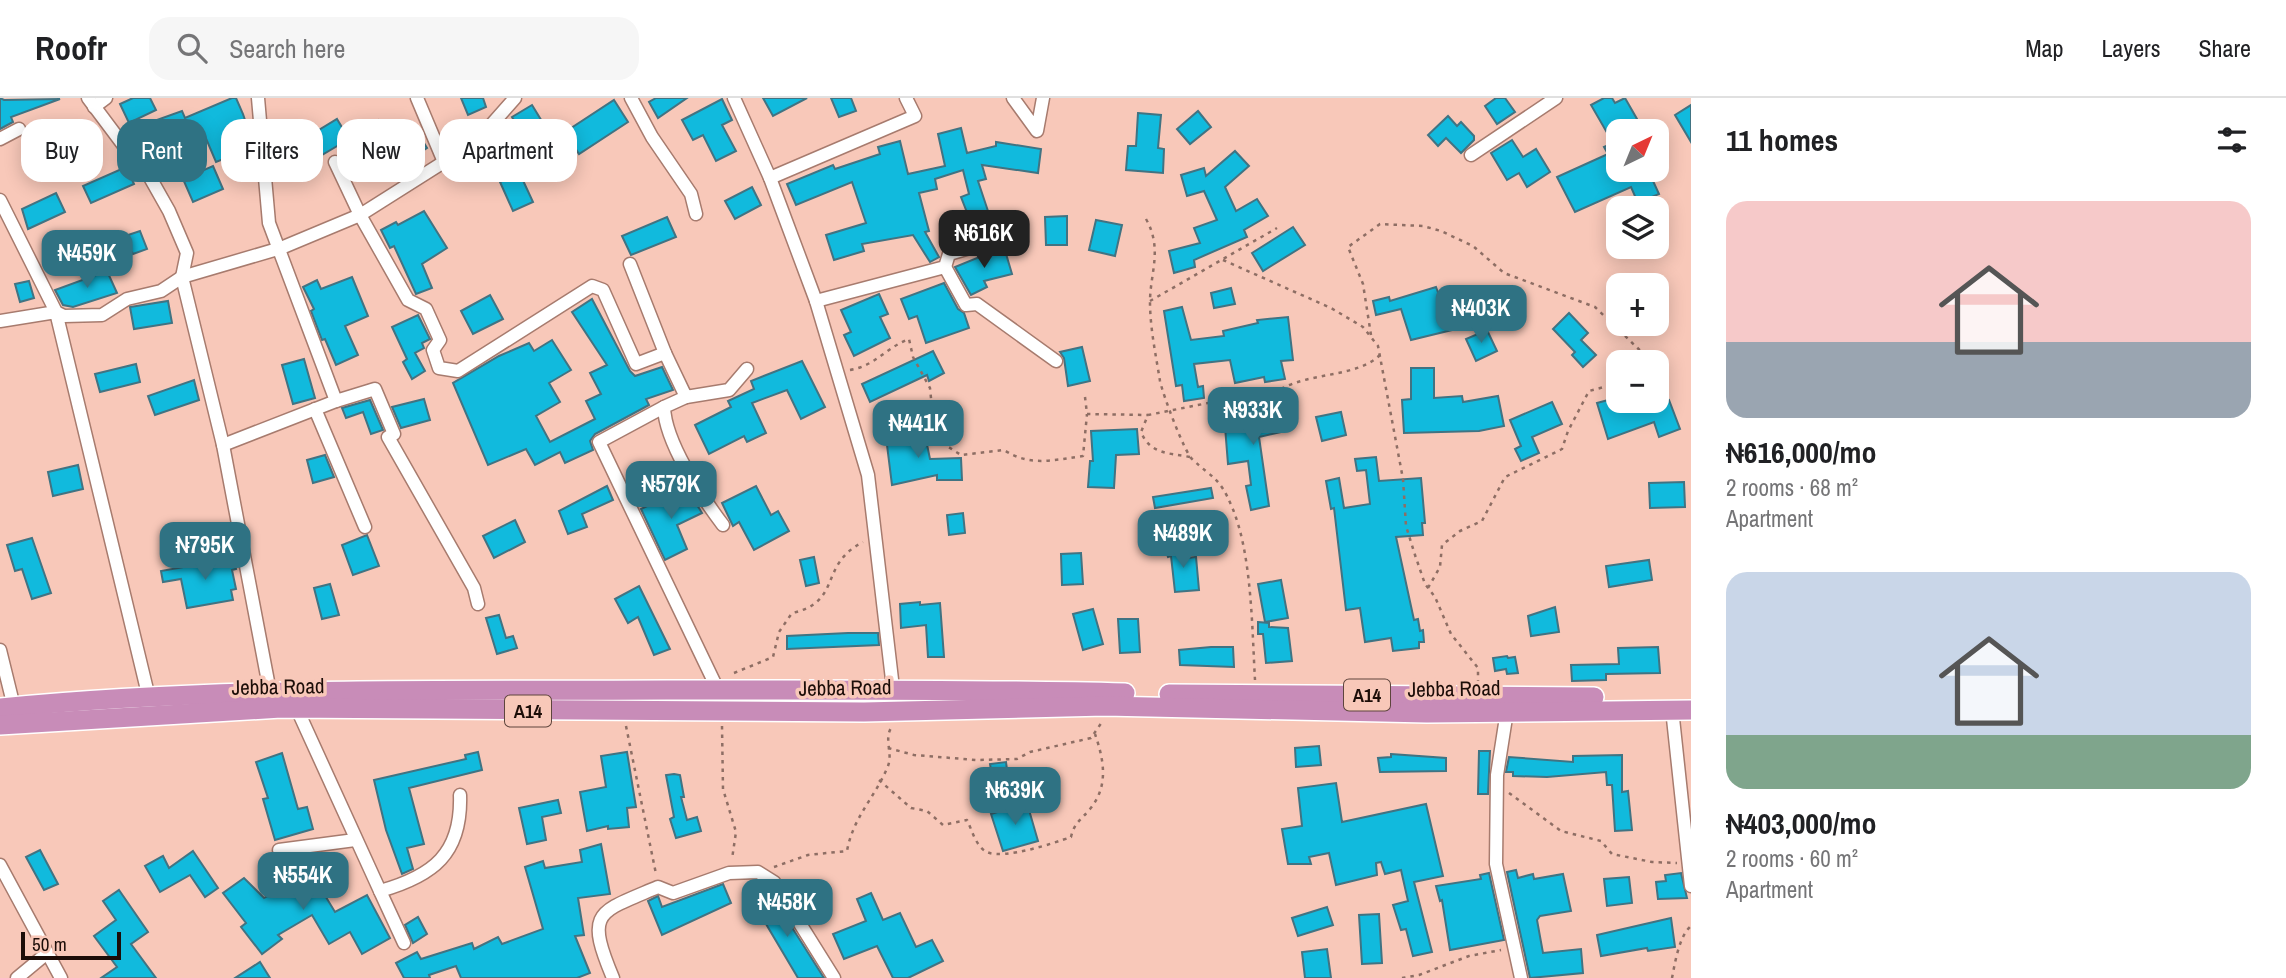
<!DOCTYPE html>
<html lang="en">
<head>
<meta charset="utf-8">
<style>
	:root { --surface:#fff; --page:#f6f6f6; --text:#202124; --muted:#757577; --line:#e0e0e0; --accent:#2f7283 }
	body { margin:0; font-family:"Archivo Narrow",sans-serif; background:var(--page); color:var(--text); height:100vh; display:flex; flex-direction:column; font-size:26px; white-space:nowrap }
	* { box-sizing:border-box; margin:0 }
	p { font-size:23px; color:var(--muted) }
	.icon { flex:none; width:38px; height:38px; fill:none; stroke:currentColor; stroke-width:2; stroke-linecap:round; stroke-linejoin:round }
	.map { position:relative; flex:1; overflow:hidden }
	.drawer { display:flex; flex-direction:column; background:var(--surface); width:595px }
	.drawer>* { flex:none }
	.banner { position:absolute; left:21px; top:21px; width:665px; height:63px; display:flex; gap:14px }
	.needle { width:46px; rotate:43deg }
	.tools { position:absolute; left:1606px; top:21px; display:grid; gap:14px }
	.tools a { display:grid; place-items:center; width:63px; height:63px; border-radius:14px; background:var(--surface); box-shadow:0 4px 18px #0003; font-size:35px }
	.scale { position:absolute; left:21px; bottom:18px; width:100px; box-sizing:border-box; padding-left:7px; border:4px solid #1c0d08; border-top:0; font-size:19px; line-height:24px; white-space:nowrap; color:#1c0d08; -webkit-text-stroke:5px #f8c8b9; paint-order:stroke }
	.price { position:absolute; translate:-50% -60px; padding:0 16px; border-radius:14px; background:var(--accent); color:#fff; font-size:23px; line-height:46px; filter:drop-shadow(0 2px 4px #0008) }
	.price::after { content:''; position:absolute; left:50%; top:42px; width:21px; height:16px; margin-left:-10px; background:inherit; clip-path:polygon(0 0,100% 0,50% 100%) }
	.price.active { background:#222; color:#fff }
	ul { padding:0; list-style:none }
	li { display:grid; align-content:center; gap:14px; height:371px; padding:0 35px }
	li span { display:grid; place-items:center; height:217px; border-radius:21px; color:#555 }
	li>.icon { margin-inline-start:auto }
	span .icon { width:126px; height:126px; fill:#fffc; stroke-width:1 }
	li b { font-size:30px }
	h2 { display:flex; justify-content:space-between; align-items:center; height:84px; padding:0 35px; font-size:30px }
	.tag { padding:0 24px; border-radius:21px; background:var(--surface); box-shadow:0 4px 18px #0003; font-size:24px; line-height:63px }
	.tag.active { background:var(--accent); color:#fff }
	header { display:flex; align-items:center; gap:42px; box-sizing:border-box; height:98px; padding:0 35px; background:var(--surface); border-bottom:2px solid var(--line) }
	header strong { font-size:33px }
	nav { display:flex; gap:38px; margin-inline-start:auto; font-size:24px }
	.search { width:490px; height:63px; background:var(--page); display:flex; align-items:center; gap:18px; box-sizing:border-box; padding:0 24px; border-radius:21px; color:var(--muted); font-size:26px }
	main { display:flex; flex:1; min-height:0 }
	.map>svg:first-child { display:block }
</style>
</head>
<body>
<header>
<strong>Roofr</strong>
<div class="search"><svg class="icon" aria-label="search" viewBox="0 0 24 24"><circle cx="10" cy="10" r="6"/><path d="M15 15l6 6"/></svg>Search here</div>
<nav><a>Map</a><a>Layers</a><a>Share</a></nav>
</header>
<main>
<div class="map">
<svg width="1691" height="880" viewBox="0 0 1691 880">
	<rect width="100%" height="100%" fill="#f8c8b9"/>
	<!-- building -->
	<g fill="#11badd" stroke="#417382" stroke-width="2">
		<polygon points="0,0 4,2 60,1 11,19 13,24 0,31"/>
		<polygon points="133,0 150,0 156,12 129,25 120,6"/>
		<polygon points="232,0 236,0 243,16 254,49 216,64 202,31 159,47 151,24 182,13 185,20"/>
		<polygon points="461,0 483,0 486,9 468,17"/>
		<polygon points="656,0 687,0 658,20 649,4"/>
		<polygon points="763,0 807,0 773,18"/>
		<polygon points="831,0 851,0 856,13 839,19"/>
		<polygon points="1496,0 1505,0 1515,14 1497,26 1485,8"/>
		<polygon points="1604,0 1612,0 1615,5 1625,0 1637,21 1619,32 1619,72 1648,72 1659,96 1638,105 1631,89 1575,114 1557,79 1608,56 1604,49 1613,45 1591,7"/>
		<polygon points="722,1 732,22 722,27 736,53 716,63 703,37 693,42 682,22"/>
		<polygon points="614,2 628,24 579,56 565,34"/>
		<polygon points="532,7 557,48 537,60 512,19"/>
		<polygon points="1691,7 1691,44 1675,17"/>
		<polygon points="1198,13 1211,29 1190,46 1177,31"/>
		<polygon points="1138,15 1161,17 1158,50 1164,51 1163,75 1126,72 1128,48 1136,48"/>
		<polygon points="1448,18 1457,28 1461,24 1474,38 1474,42 1461,55 1446,40 1438,48 1428,37"/>
		<polygon points="337,21 349,41 310,64 299,44"/>
		<polygon points="378,22 387,39 411,24 427,50 384,79 360,32"/>
		<polygon points="961,30 967,55 996,48 996,44 1041,51 1038,75 982,67 986,81 978,83 989,116 970,122 961,99 969,96 963,72 935,81 937,91 919,95 929,133 925,134 939,159 930,164 913,137 862,146 864,153 834,162 826,137 866,125 852,84 796,107 787,86 833,67 835,71 880,56 878,49 900,43 908,76 945,68 938,36"/>
		<polygon points="1512,42 1523,59 1536,51 1550,74 1527,89 1519,75 1507,82 1491,55"/>
		<polygon points="1235,53 1249,68 1225,89 1236,113 1257,101 1268,118 1244,132 1247,139 1194,162 1195,169 1174,175 1169,153 1200,145 1194,130 1217,122 1204,93 1187,98 1181,77 1204,70 1206,78"/>
		<polygon points="213,68 223,91 193,104 183,81"/>
		<polygon points="126,69 134,86 91,105 83,88"/>
		<polygon points="520,76 533,104 513,113 500,84"/>
		<polygon points="752,89 761,107 735,121 725,103"/>
		<polygon points="56,95 65,114 28,131 22,111"/>
		<polygon points="424,113 447,150 422,166 432,190 416,196 394,148 390,150 381,132 396,124 398,127"/>
		<polygon points="1067,118 1067,147 1046,147 1045,119"/>
		<polygon points="667,119 676,139 631,157 622,138"/>
		<polygon points="1096,122 1122,127 1115,158 1089,152"/>
		<polygon points="1293,129 1305,147 1263,173 1252,155"/>
		<polygon points="140,133 147,151 133,156 122,139"/>
		<polygon points="1004,149 1012,176 984,183 987,189 971,197 955,169"/>
		<polygon points="107,173 117,195 73,209 63,207 55,192"/>
		<polygon points="352,179 368,218 345,228 358,257 336,267 325,241 322,242 311,213 314,211 303,189 317,182 321,191"/>
		<polygon points="29,183 34,200 20,204 15,186"/>
		<polygon points="944,185 958,211 964,215 969,230 926,245 917,218 909,221 901,201"/>
		<polygon points="1436,189 1452,232 1411,242 1401,211 1376,217 1373,203 1389,199 1390,203"/>
		<polygon points="1231,190 1235,206 1214,210 1211,195"/>
		<polygon points="879,196 888,216 880,219 890,240 854,258 844,237 851,234 841,212"/>
		<polygon points="490,197 503,221 473,236 461,213"/>
		<polygon points="592,201 630,273 635,278 662,269 673,292 646,301 649,307 595,336 590,343 593,352 565,365 560,354 535,367 526,351 488,367 453,285 499,258 529,245 534,253 552,242 571,272 549,285 560,304 536,318 550,344 595,321 586,303 601,296 590,275 607,267 572,214"/>
		<polygon points="168,203 172,225 134,231 130,209"/>
		<polygon points="1182,209 1191,242 1224,238 1223,233 1258,225 1257,222 1288,219 1293,262 1281,263 1285,281 1265,284 1264,279 1235,285 1230,262 1194,266 1198,289 1203,288 1204,300 1184,303 1182,287 1176,288 1164,213"/>
		<polygon points="1569,215 1588,235 1581,242 1596,257 1583,269 1572,257 1575,254 1553,231"/>
		<polygon points="418,217 430,241 422,245 424,250 415,255 425,273 412,281 403,264 407,261 392,229"/>
		<polygon points="1487,232 1497,253 1476,263 1466,241"/>
		<polygon points="1082,249 1090,283 1068,288 1064,260 1060,254"/>
		<polygon points="933,253 944,275 929,283 927,277 870,304 862,286"/>
		<polygon points="304,261 315,300 293,306 282,267"/>
		<polygon points="802,263 825,309 801,321 787,292 752,305 766,335 747,344 744,338 709,356 695,327 731,309 728,303 754,291 751,283"/>
		<polygon points="136,266 140,284 100,294 95,276"/>
		<polygon points="1411,270 1434,270 1434,300 1462,298 1463,304 1498,298 1504,328 1479,333 1404,335 1402,302 1411,301"/>
		<polygon points="194,282 199,302 155,317 148,298"/>
		<polygon points="1619,299 1619,303 1645,303 1647,309 1669,302 1680,331 1659,339 1654,324 1608,341 1597,305"/>
		<polygon points="424,301 430,322 401,330 392,309"/>
		<polygon points="370,302 383,332 371,336 363,314 346,320 342,310"/>
		<polygon points="1552,304 1562,326 1532,339 1539,355 1521,363 1515,351 1521,348 1510,322"/>
		<polygon points="1284,310 1290,332 1259,339 1269,408 1251,412 1246,388 1251,387 1248,363 1228,366 1224,316 1243,314 1244,319"/>
		<polygon points="1341,314 1346,337 1322,343 1316,319"/>
		<polygon points="1137,331 1139,356 1116,357 1114,390 1088,389 1090,363 1093,363 1091,333"/>
		<polygon points="924,332 930,361 961,360 962,382 937,382 937,377 892,387 886,339"/>
		<polygon points="325,357 334,379 313,385 307,362"/>
		<polygon points="1376,359 1379,383 1421,380 1425,425 1422,425 1423,437 1396,439 1414,522 1418,521 1420,533 1423,532 1424,544 1419,544 1419,550 1393,553 1391,540 1365,544 1360,510 1346,512 1334,410 1331,411 1326,383 1339,380 1344,410 1370,406 1366,372 1357,373 1355,361"/>
		<polygon points="78,367 83,391 53,398 48,374"/>
		<polygon points="1684,384 1685,409 1650,410 1649,385"/>
		<polygon points="607,388 613,402 582,416 587,429 568,436 559,413"/>
		<polygon points="756,388 771,417 778,413 789,433 754,452 739,424 733,428 722,405"/>
		<polygon points="686,389 702,415 677,427 687,451 665,462 641,411"/>
		<polygon points="1211,390 1213,400 1155,410 1153,399"/>
		<polygon points="963,415 965,435 949,437 947,417"/>
		<polygon points="515,422 525,444 494,460 483,438"/>
		<polygon points="367,437 379,468 353,477 342,447"/>
		<polygon points="32,440 51,495 32,501 22,471 15,473 7,447"/>
		<polygon points="1174,441 1181,461 1196,459 1199,492 1175,494 1171,458 1168,459 1164,446"/>
		<polygon points="1081,455 1083,486 1062,487 1061,456"/>
		<polygon points="814,459 819,485 806,488 800,462"/>
		<polygon points="234,460 236,471 232,472 236,491 231,492 233,502 187,510 181,481 163,484 161,473"/>
		<polygon points="1649,462 1652,482 1609,489 1606,468"/>
		<polygon points="1281,482 1288,520 1265,524 1258,486"/>
		<polygon points="330,486 339,517 322,521 314,490"/>
		<polygon points="639,488 670,551 654,557 638,519 628,525 615,501"/>
		<polygon points="920,504 920,507 940,505 944,559 928,559 926,527 901,530 900,506"/>
		<polygon points="1555,509 1559,534 1531,538 1528,518"/>
		<polygon points="1093,511 1103,546 1083,552 1073,516"/>
		<polygon points="499,517 506,540 513,538 517,550 497,556 486,520"/>
		<polygon points="1118,521 1138,521 1140,554 1120,555"/>
		<polygon points="1258,524 1269,525 1269,529 1288,530 1292,563 1266,565 1263,536 1258,536"/>
		<polygon points="848,535 878,535 879,547 787,551 787,538"/>
		<polygon points="1211,549 1233,549 1234,569 1180,567 1179,552"/>
		<polygon points="1658,549 1660,575 1606,576 1606,582 1572,583 1571,567 1619,566 1618,550"/>
		<polygon points="1507,558 1508,560 1515,559 1518,575 1507,576 1506,571 1495,573 1493,560"/>
		<polygon points="1319,648 1321,667 1296,669 1295,650"/>
		<polygon points="1479,653 1490,653 1488,696 1478,696"/>
		<polygon points="478,654 482,672 409,690 424,746 407,750 413,771 402,776 386,732 374,682 466,661 465,657"/>
		<polygon points="627,654 636,709 627,710 629,729 608,731 608,728 587,733 580,694 606,689 601,658"/>
		<polygon points="282,655 298,711 307,709 313,731 275,742 263,701 268,700 256,664"/>
		<polygon points="1391,656 1446,660 1446,673 1380,674 1378,660 1391,659"/>
		<polygon points="1622,657 1622,694 1628,693 1632,732 1615,733 1612,687 1607,687 1606,674 1547,679 1513,678 1513,674 1506,674 1509,659 1573,664 1573,658"/>
		<polygon points="1006,664 1009,687 994,689 990,666"/>
		<polygon points="674,676 680,677 684,699 681,699 687,722 697,719 701,733 676,740 670,721 674,719 666,677"/>
		<polygon points="1336,685 1342,724 1426,706 1443,778 1414,784 1432,854 1413,858 1406,831 1401,832 1393,807 1408,803 1401,772 1385,776 1381,764 1376,765 1377,777 1336,787 1329,755 1309,759 1311,766 1288,766 1282,731 1302,728 1298,690"/>
		<polygon points="558,702 561,715 542,719 546,742 527,746 519,710"/>
		<polygon points="1027,705 1038,743 1003,753 991,716"/>
		<polygon points="601,746 610,796 578,800 584,837 575,838 590,875 577,880 461,880 456,868 429,877 430,880 404,880 396,865 417,854 421,861 472,845 474,851 498,839 502,846 543,831 525,769 543,763 545,770 582,764 580,752"/>
		<polygon points="40,752 58,786 44,792 26,759"/>
		<polygon points="193,753 218,790 205,799 190,777 160,794 145,768 163,758 169,770"/>
		<polygon points="301,758 335,814 367,797 390,840 362,856 350,834 329,846 312,817 278,837 282,841 262,856 241,829 246,825 223,795 244,780 264,800 292,784 282,769"/>
		<polygon points="1516,772 1518,780 1533,776 1534,781 1563,776 1571,813 1540,818 1537,822 1543,855 1581,851 1583,875 1530,880 1507,774"/>
		<polygon points="1489,775 1504,842 1450,852 1442,802 1440,803 1436,788 1481,781 1480,777"/>
		<polygon points="1681,775 1687,800 1658,801 1656,784 1666,783 1665,777"/>
		<polygon points="1629,779 1632,805 1607,808 1604,781"/>
		<polygon points="723,786 731,805 662,837 648,803 658,798 662,809"/>
		<polygon points="119,792 148,834 131,846 156,880 101,880 117,869 94,838 116,822 103,803"/>
		<polygon points="764,792 781,823 786,820 824,880 798,880 750,799"/>
		<polygon points="871,795 883,822 900,815 916,849 932,842 943,863 908,880 893,880 877,848 844,861 833,836 866,823 857,801"/>
		<polygon points="1327,809 1333,827 1298,838 1292,820"/>
		<polygon points="1379,816 1382,865 1362,866 1359,817"/>
		<polygon points="418,819 427,836 413,845 405,827"/>
		<polygon points="1671,820 1675,849 1648,853 1647,850 1601,858 1597,837"/>
		<polygon points="1327,851 1331,880 1305,880 1302,854"/>
		<polygon points="260,864 270,880 235,880"/>
	</g>
	<g fill="none" stroke-linecap="round" stroke-linejoin="round">
		<!-- minor casing -->
		<g stroke="#a77b6e" stroke-width="15">
			<g id="minor">
				<polyline points="88,0 124,48 143,67 169,113 187,155 182,179 223,347 270,594"/>
				<polyline points="258,0 269,125 336,303 375,291 394,336 388,339 474,490 478,506"/>
				<polyline points="417,0 444,64"/>
				<polyline points="631,0 652,39 691,96 696,116"/>
				<polyline points="734,0 770,80 816,203 868,377 893,590"/>
				<polyline points="1013,0 1037,33 1043,0"/>
				<polyline points="94,9 106,0"/>
				<polyline points="0,41 19,31"/>
				<polyline points="1471,57 1556,0"/>
				<polyline points="335,64 360,117 477,43 515,0"/>
				<polyline points="770,80 915,18 906,0"/>
				<polyline points="0,102 56,214 64,218 102,217 127,201 161,193 182,179 281,150 360,117 408,202 426,211 440,242 433,252 439,270 458,273 592,188 603,192 636,266 665,255 630,166"/>
				<polyline points="945,169 966,207 977,206 1056,263"/>
				<polyline points="816,203 945,169 949,156 1001,141"/>
				<polyline points="0,223 56,214 149,600"/>
				<polyline points="665,255 686,299 729,292 747,271"/>
				<path d="M686 299 664 309C665 344 701 398 723 427"/>
				<polyline points="664,309 599,344 718,592"/>
				<polyline points="315,311 365,429"/>
				<polyline points="223,347 336,303"/>
				<polyline points="0,552 14,609"/>
				<path d="M297 611 380 793C433 778 462 756 460 697"/>
				<polyline points="1672,611 1691,788"/>
				<polyline points="1507,613 1497,677 1496,766 1521,880"/>
				<polyline points="279,752 355,742"/>
				<polyline points="0,767 61,880"/>
				<polyline points="380,793 404,845"/>
				<polyline points="17,880 46,856"/>
				<path d="M613 880C585 813 597 815 658 789L673 795 729 775 758 774 774 784 834 880"/>
			</g>
		</g>
		<!-- trunk casing -->
		<g stroke="#fff" stroke-width="22">
			<g id="trunk">
				<polyline points="1169,596 1594,599"/>
				<path d="M0 610C222 588 444 593 667 592 820 592 972 591 1125 595"/>
				<polyline points="0,627 281,610 864,614 1105,608 1427,615 1691,612"/>
			</g>
		</g>
		<!-- path -->
		<g stroke="#8e6e64" stroke-width="2.5" stroke-dasharray="3.5 5" stroke-linecap="butt">
			<path d="M1146 121C1163 151 1150 175 1150 204 1150 230 1156 258 1160 283 1163 297 1184 353 1192 361 1213 381 1219 378 1232 409 1252 456 1252 531 1255 582"/>
			<polyline points="1223,162 1331,210 1363,229 1378,248 1403,381 1406,428 1415,457 1425,486 1435,499 1451,536 1478,570 1478,583"/>
			<polyline points="1150,203 1277,130"/>
			<polyline points="1371,237 1363,186 1348,149 1380,126 1423,128 1441,133 1473,148 1504,175 1595,209 1652,264"/>
			<path d="M850 272C875 268 887 249 909 241L913 259 930 290 934 330 939 343 961 357 1004 352C1030 369 1053 362 1083 358L1087 316"/>
			<polyline points="1657,275 1657,278"/>
			<polyline points="1085,299 1087,316 1148,317"/>
			<path d="M1190 359C1168 355 1150 356 1141 334L1148 317 1283 290C1314 274 1357 279 1380 257"/>
			<polyline points="1428,490 1440,469 1442,447 1460,433 1482,423 1505,379 1562,351 1568,333 1589,293 1619,285"/>
			<path d="M734 575 773 559 779 534 792 515C843 504 818 467 863 444"/>
			<polyline points="626,628 656,776"/>
			<polyline points="722,628 723,691 736,734 732,761"/>
			<polyline points="888,650 914,657 976,662 1017,661 1030,654 1091,640 1102,624"/>
			<path d="M879 682 911 710 927 713 943 727 967 722C972 732 976 749 987 754 1004 762 1054 745 1071 739 1074 725 1081 722 1090 711 1109 688 1104 662 1095 636"/>
			<polyline points="1509,695 1561,733 1601,743 1612,756 1652,764 1677,765"/>
			<path d="M774 769 808 757 847 753C853 719 876 698 888 668 893 655 884 642 891 630"/>
			<polyline points="1402,880 1419,877 1469,858 1501,852"/>
			<path d="M1672 880C1675 865 1679 838 1691 828"/>
		</g>
		<!-- minor -->
		<use href="#minor" stroke="#fff" stroke-width="12"/>
		<!-- trunk -->
		<use href="#trunk" stroke="#c88cb8" stroke-width="19"/>
	</g>
	<g text-anchor="middle" stroke-width="7" stroke-linejoin="round" paint-order="stroke">
		<!-- shield labels -->
		<g fill="#f8c8b9" stroke="#5e453d" stroke-width="2">
			<rect x="1344" y="581.5" width="46" height="31" rx="5"/>
			<rect x="505" y="597.5" width="46" height="31" rx="5"/>
		</g>
		<g font-size="19" font-weight="bold" fill="#1c0d08">
			<text x="1367" y="604">A14</text>
			<text x="528" y="620">A14</text>
		</g>
		<!-- street labels -->
		<g font-size="21" fill="#1c0d08" stroke="#f8c8b9">
			<text transform="translate(278 589) rotate(-1)" y="7">Jebba Road</text>
			<text transform="translate(845 590) rotate(-1)" y="7">Jebba Road</text>
			<text transform="translate(1454 591) rotate(-1)" y="7">Jebba Road</text>
		</g>
	</g>
</svg>
<div class="tools">
<a><svg class="needle" viewBox="-14 -14 28 28"><path d="M0-13l5 13h-10z" fill="#e53935"/><path d="M0 13l5-13h-10z" fill="#757577"/></svg></a>
<a><svg class="icon" aria-label="layers" viewBox="0 0 24 24"><path d="M12 4l9 5-9 5-9-5zM3 14l9 5 9-5"/></svg></a>
<a>+</a>
<a>−</a>
</div>
<div class="scale">50 m</div>
<b class="price active" style="left:984px;top:172px">₦616K</b>
<b class="price" style="left:87px;top:192px">₦459K</b>
<b class="price" style="left:1481px;top:247px">₦403K</b>
<b class="price" style="left:1253px;top:349px">₦933K</b>
<b class="price" style="left:918px;top:362px">₦441K</b>
<b class="price" style="left:671px;top:423px">₦579K</b>
<b class="price" style="left:1183px;top:472px">₦489K</b>
<b class="price" style="left:205px;top:484px">₦795K</b>
<b class="price" style="left:1015px;top:729px">₦639K</b>
<b class="price" style="left:303px;top:814px">₦554K</b>
<b class="price" style="left:787px;top:841px">₦458K</b>
<div class="banner">
<a class="tag">Buy</a>
<a class="tag active">Rent</a>
<a class="tag">Filters</a>
<a class="tag">New</a>
<a class="tag">Apartment</a>
</div>
</div>
<section class="drawer">
<h2>11 homes<svg class="icon" aria-label="filters" viewBox="0 0 24 24"><path d="M4 7h16M4 17h16"/><circle cx="9" cy="7" r="2"/><circle cx="15" cy="17" r="2"/></svg></h2>
<ul>
<li><span style="background:linear-gradient(#f6c9c9 65%,#9aa5b1 0)"><svg class="icon" aria-label="home" viewBox="0 0 24 24"><path d="M3 11l9-7 9 7M6 9v11h12V9"/></svg></span><div><b>₦616,000/mo</b><p>2 rooms · 68 m²</p><p>Apartment</p></div></li>
<li><span style="background:linear-gradient(#c9d6e8 75%,#7fa58c 0)"><svg class="icon" aria-label="home" viewBox="0 0 24 24"><path d="M3 11l9-7 9 7M6 9v11h12V9"/></svg></span><div><b>₦403,000/mo</b><p>2 rooms · 60 m²</p><p>Apartment</p></div></li>
</ul>
</section>
</main>
</body>
</html>
